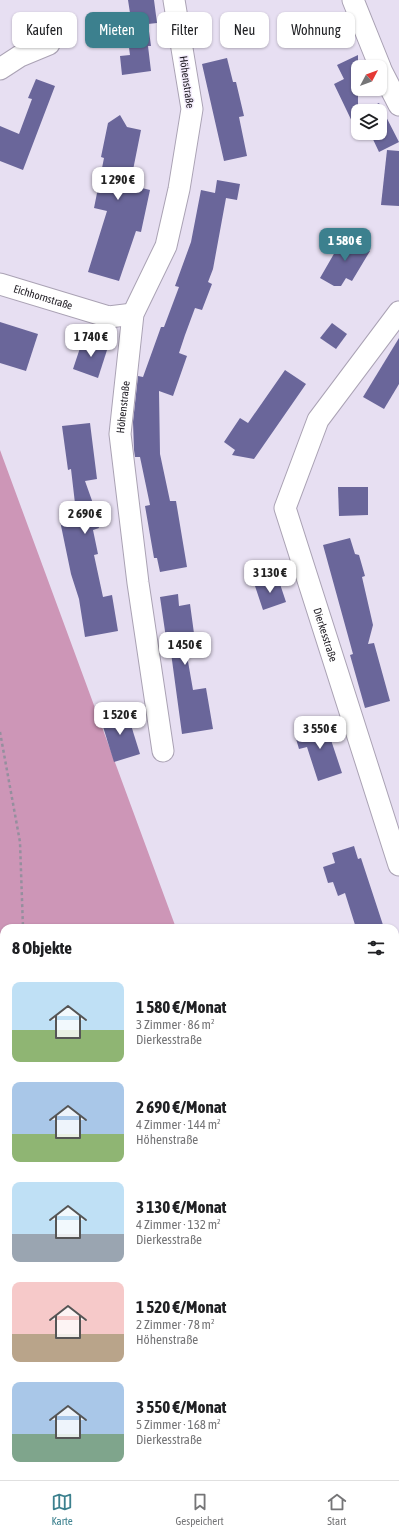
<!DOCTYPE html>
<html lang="de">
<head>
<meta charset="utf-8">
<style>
	:root { --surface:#fff; --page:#f6f6f6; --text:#202124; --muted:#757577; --line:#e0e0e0; --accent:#3c808e }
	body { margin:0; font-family:"Asap Condensed",sans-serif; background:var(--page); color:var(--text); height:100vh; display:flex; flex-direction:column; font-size:15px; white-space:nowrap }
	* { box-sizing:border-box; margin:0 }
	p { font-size:13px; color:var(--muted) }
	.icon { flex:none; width:22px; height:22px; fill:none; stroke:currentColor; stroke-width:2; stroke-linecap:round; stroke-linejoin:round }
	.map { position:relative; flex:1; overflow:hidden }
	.sheet { position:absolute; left:0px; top:924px; width:399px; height:556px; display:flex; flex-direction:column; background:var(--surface); border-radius:12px 12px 0 0; box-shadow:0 1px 3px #0004 }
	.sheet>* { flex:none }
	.banner { position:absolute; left:12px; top:12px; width:375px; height:36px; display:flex; gap:8px }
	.needle { width:26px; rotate:49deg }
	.controls { position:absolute; left:351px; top:60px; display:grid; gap:8px }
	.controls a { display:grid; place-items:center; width:36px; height:36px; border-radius:8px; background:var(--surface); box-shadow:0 1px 3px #0004; font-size:20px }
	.price { position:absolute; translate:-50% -34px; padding:0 9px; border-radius:8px; background:#fff; color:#222; font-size:13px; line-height:26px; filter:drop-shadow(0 1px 2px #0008) }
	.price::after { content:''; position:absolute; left:50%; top:24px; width:12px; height:9px; margin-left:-6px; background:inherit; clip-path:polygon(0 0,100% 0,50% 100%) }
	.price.on { background:var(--accent); color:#fff }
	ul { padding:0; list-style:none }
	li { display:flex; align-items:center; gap:12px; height:100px; padding:0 12px }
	li span { display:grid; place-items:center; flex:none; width:112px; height:80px; border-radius:8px; color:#555 }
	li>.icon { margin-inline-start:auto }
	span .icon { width:48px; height:48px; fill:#fffc; stroke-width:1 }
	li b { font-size:17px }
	h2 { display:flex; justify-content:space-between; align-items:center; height:48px; padding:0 12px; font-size:17px }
	.chip { padding:0 14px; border-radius:8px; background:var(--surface); box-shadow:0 1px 3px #0004; font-size:14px; line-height:36px }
	.chip.on { background:var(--accent); color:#fff }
	.tab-bar { display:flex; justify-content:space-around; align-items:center; height:56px; border-top:1px solid var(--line); background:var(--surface); font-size:11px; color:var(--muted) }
	.tab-bar a { display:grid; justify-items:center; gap:2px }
	.tab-bar .on { color:var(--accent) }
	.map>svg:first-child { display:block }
</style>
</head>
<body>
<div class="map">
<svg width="399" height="1480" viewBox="0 0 399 1480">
	<rect width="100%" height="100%" fill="#e7dff2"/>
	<!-- forest -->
	<polygon fill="#cd96b7" points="0,450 176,928 4,928 4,1476 395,1476 395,1353 399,1356 399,1480 0,1480"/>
	<!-- building -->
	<g fill="#6a669a">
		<polygon points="128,0 154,0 157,23 148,24 151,46 148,46 151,71 122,75 120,56 130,55 126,26 132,26"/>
		<polygon points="358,55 358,134 334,84 344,79 337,65"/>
		<polygon points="227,58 233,82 236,82 244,116 239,117 247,156 224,161 202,64"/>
		<polygon points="36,79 55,86 23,170 0,161 0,126 19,134 32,99 28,98"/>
		<polygon points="379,103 399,142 379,152 370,133 380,133 380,111 363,111"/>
		<polygon points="120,115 127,127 141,130 131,180 143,182 142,188 150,190 141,232 136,231 119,281 88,272 107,211 94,208 104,158 101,157 108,123"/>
		<polygon points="387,150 399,151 399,206 381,205"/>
		<polygon points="217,180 240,184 237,200 226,198 213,269 208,282 212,284 202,310 195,308 185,335 179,353 187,356 173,396 159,391 160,454 170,501 176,501 187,567 160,572 157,558 154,558 145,506 150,505 140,457 135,457 134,450 133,422 138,376 143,377 161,327 164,327 179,287 175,286 191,242 201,190 215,193"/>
		<polygon points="346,233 362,242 360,245 370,251 352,281 346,278 341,286 334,286 320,278"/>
		<polygon points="0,322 38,334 26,371 0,363"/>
		<polygon points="332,323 347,334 336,349 320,338"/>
		<polygon points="399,338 399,384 384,409 363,397"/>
		<polygon points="83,339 108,347 98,378 73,369"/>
		<polygon points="285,370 306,384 254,459 232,455 235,450 224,442 240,418 248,423"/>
		<polygon points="90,423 97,479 85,481 95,509 93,510 99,528 93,530 98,554 94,555 103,597 112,595 118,631 85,637 79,599 71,574 59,516 76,512 71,469 68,470 62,426"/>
		<polygon points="338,487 368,487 368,515 339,516"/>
		<polygon points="350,538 355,554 359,555 365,576 362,577 373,625 368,644 374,643 390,701 365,708 350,655 353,654 323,545"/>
		<polygon points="278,578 286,602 263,610 255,586"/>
		<polygon points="178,594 179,606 190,604 196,648 186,650 193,690 206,688 213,729 182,734 169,638 166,638 160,597"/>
		<polygon points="126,709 140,754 114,762 100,717"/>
		<polygon points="325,722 342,773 318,781 307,747 299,749 294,732"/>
		<polygon points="354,846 358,859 361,858 384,928 356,928 345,893 338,896 333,882 328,883 323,867 335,863 332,853"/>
	</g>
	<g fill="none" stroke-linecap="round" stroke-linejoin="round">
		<!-- minor casing -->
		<g stroke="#aaa2b4" stroke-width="23">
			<g id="minor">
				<polyline points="353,0 380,67"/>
				<polyline points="380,68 399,105"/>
				<polyline points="0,69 20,56 49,44"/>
				<path id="s1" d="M0 284 109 317 133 314"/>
				<path id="s2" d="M399 312 318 420 285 508 399 865"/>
				<path id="s3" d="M163 751 138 583 120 434 133 314 166 246 179 189 192 109 174 0"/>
			</g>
		</g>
		<!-- path -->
		<g stroke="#958f9e" stroke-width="2.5" stroke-dasharray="3 3" stroke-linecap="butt">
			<polyline points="0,732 20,842 23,928"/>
			<polyline points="0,1164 4,1162"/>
			<polyline points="0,1207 4,1197"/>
			<polyline points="395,1341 399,1344"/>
			<polyline points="395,1412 399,1413"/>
			<polyline points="0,1418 4,1418"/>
		</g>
		<!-- minor -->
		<use href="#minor" stroke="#fff" stroke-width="21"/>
	</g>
	<g text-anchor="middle" stroke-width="3" stroke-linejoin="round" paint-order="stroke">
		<!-- street labels -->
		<g font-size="11" fill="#1e1b22" stroke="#f4edfc">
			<text transform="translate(187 82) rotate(82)" y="4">Höhenstraße</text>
			<text dy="4" stroke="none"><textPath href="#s1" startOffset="45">Eichhornstraße</textPath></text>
			<text dy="4" stroke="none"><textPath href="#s3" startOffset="347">Höhenstraße</textPath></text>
			<text dy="4" stroke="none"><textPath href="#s2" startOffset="362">Dierkesstraße</textPath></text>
		</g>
	</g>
</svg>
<div class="controls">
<a><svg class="needle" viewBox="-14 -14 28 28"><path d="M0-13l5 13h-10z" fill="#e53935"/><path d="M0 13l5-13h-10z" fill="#757577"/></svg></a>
<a><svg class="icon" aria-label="layers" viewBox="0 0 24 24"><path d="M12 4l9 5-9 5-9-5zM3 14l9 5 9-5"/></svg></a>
</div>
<b class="price" style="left:118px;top:201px">1 290 €</b>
<b class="price on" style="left:345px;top:262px">1 580 €</b>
<b class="price" style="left:91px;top:358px">1 740 €</b>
<b class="price" style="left:85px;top:535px">2 690 €</b>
<b class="price" style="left:270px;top:594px">3 130 €</b>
<b class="price" style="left:185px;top:666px">1 450 €</b>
<b class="price" style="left:120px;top:736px">1 520 €</b>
<b class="price" style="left:320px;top:750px">3 550 €</b>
<div class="banner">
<a class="chip">Kaufen</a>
<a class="chip on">Mieten</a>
<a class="chip">Filter</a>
<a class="chip">Neu</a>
<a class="chip">Wohnung</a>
</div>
<section class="sheet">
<h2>8 Objekte<svg class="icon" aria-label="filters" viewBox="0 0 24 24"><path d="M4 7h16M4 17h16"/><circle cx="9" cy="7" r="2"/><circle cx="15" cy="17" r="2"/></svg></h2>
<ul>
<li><span style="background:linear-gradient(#bfe0f5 60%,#8fb573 0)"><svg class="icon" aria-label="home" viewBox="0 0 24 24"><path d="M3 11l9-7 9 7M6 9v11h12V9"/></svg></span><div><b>1 580 €/Monat</b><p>3 Zimmer · 86 m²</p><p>Dierkesstraße</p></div></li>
<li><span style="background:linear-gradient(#a9c7e8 65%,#8fb573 0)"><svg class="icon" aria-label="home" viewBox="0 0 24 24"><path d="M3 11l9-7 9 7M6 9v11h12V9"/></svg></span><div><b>2 690 €/Monat</b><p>4 Zimmer · 144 m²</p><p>Höhenstraße</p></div></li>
<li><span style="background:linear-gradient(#bfe0f5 65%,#9aa5b1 0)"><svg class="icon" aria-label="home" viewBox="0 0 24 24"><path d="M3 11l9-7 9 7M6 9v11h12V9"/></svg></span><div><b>3 130 €/Monat</b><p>4 Zimmer · 132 m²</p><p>Dierkesstraße</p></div></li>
<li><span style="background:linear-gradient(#f6c9c9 65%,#b9a48a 0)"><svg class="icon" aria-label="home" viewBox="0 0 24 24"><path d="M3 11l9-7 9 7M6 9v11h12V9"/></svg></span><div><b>1 520 €/Monat</b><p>2 Zimmer · 78 m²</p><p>Höhenstraße</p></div></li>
<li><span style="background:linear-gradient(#a9c7e8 65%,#7fa58c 0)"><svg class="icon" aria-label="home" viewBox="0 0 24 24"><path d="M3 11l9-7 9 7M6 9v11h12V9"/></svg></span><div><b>3 550 €/Monat</b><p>5 Zimmer · 168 m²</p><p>Dierkesstraße</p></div></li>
</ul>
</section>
</div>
<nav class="tab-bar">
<a class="on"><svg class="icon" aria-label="map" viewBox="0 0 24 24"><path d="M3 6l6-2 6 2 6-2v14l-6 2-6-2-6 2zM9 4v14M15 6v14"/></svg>Karte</a>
<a><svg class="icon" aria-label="saved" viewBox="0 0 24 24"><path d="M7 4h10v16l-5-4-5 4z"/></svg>Gespeichert</a>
<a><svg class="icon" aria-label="home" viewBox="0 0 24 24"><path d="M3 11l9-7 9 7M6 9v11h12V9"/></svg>Start</a>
</nav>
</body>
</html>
